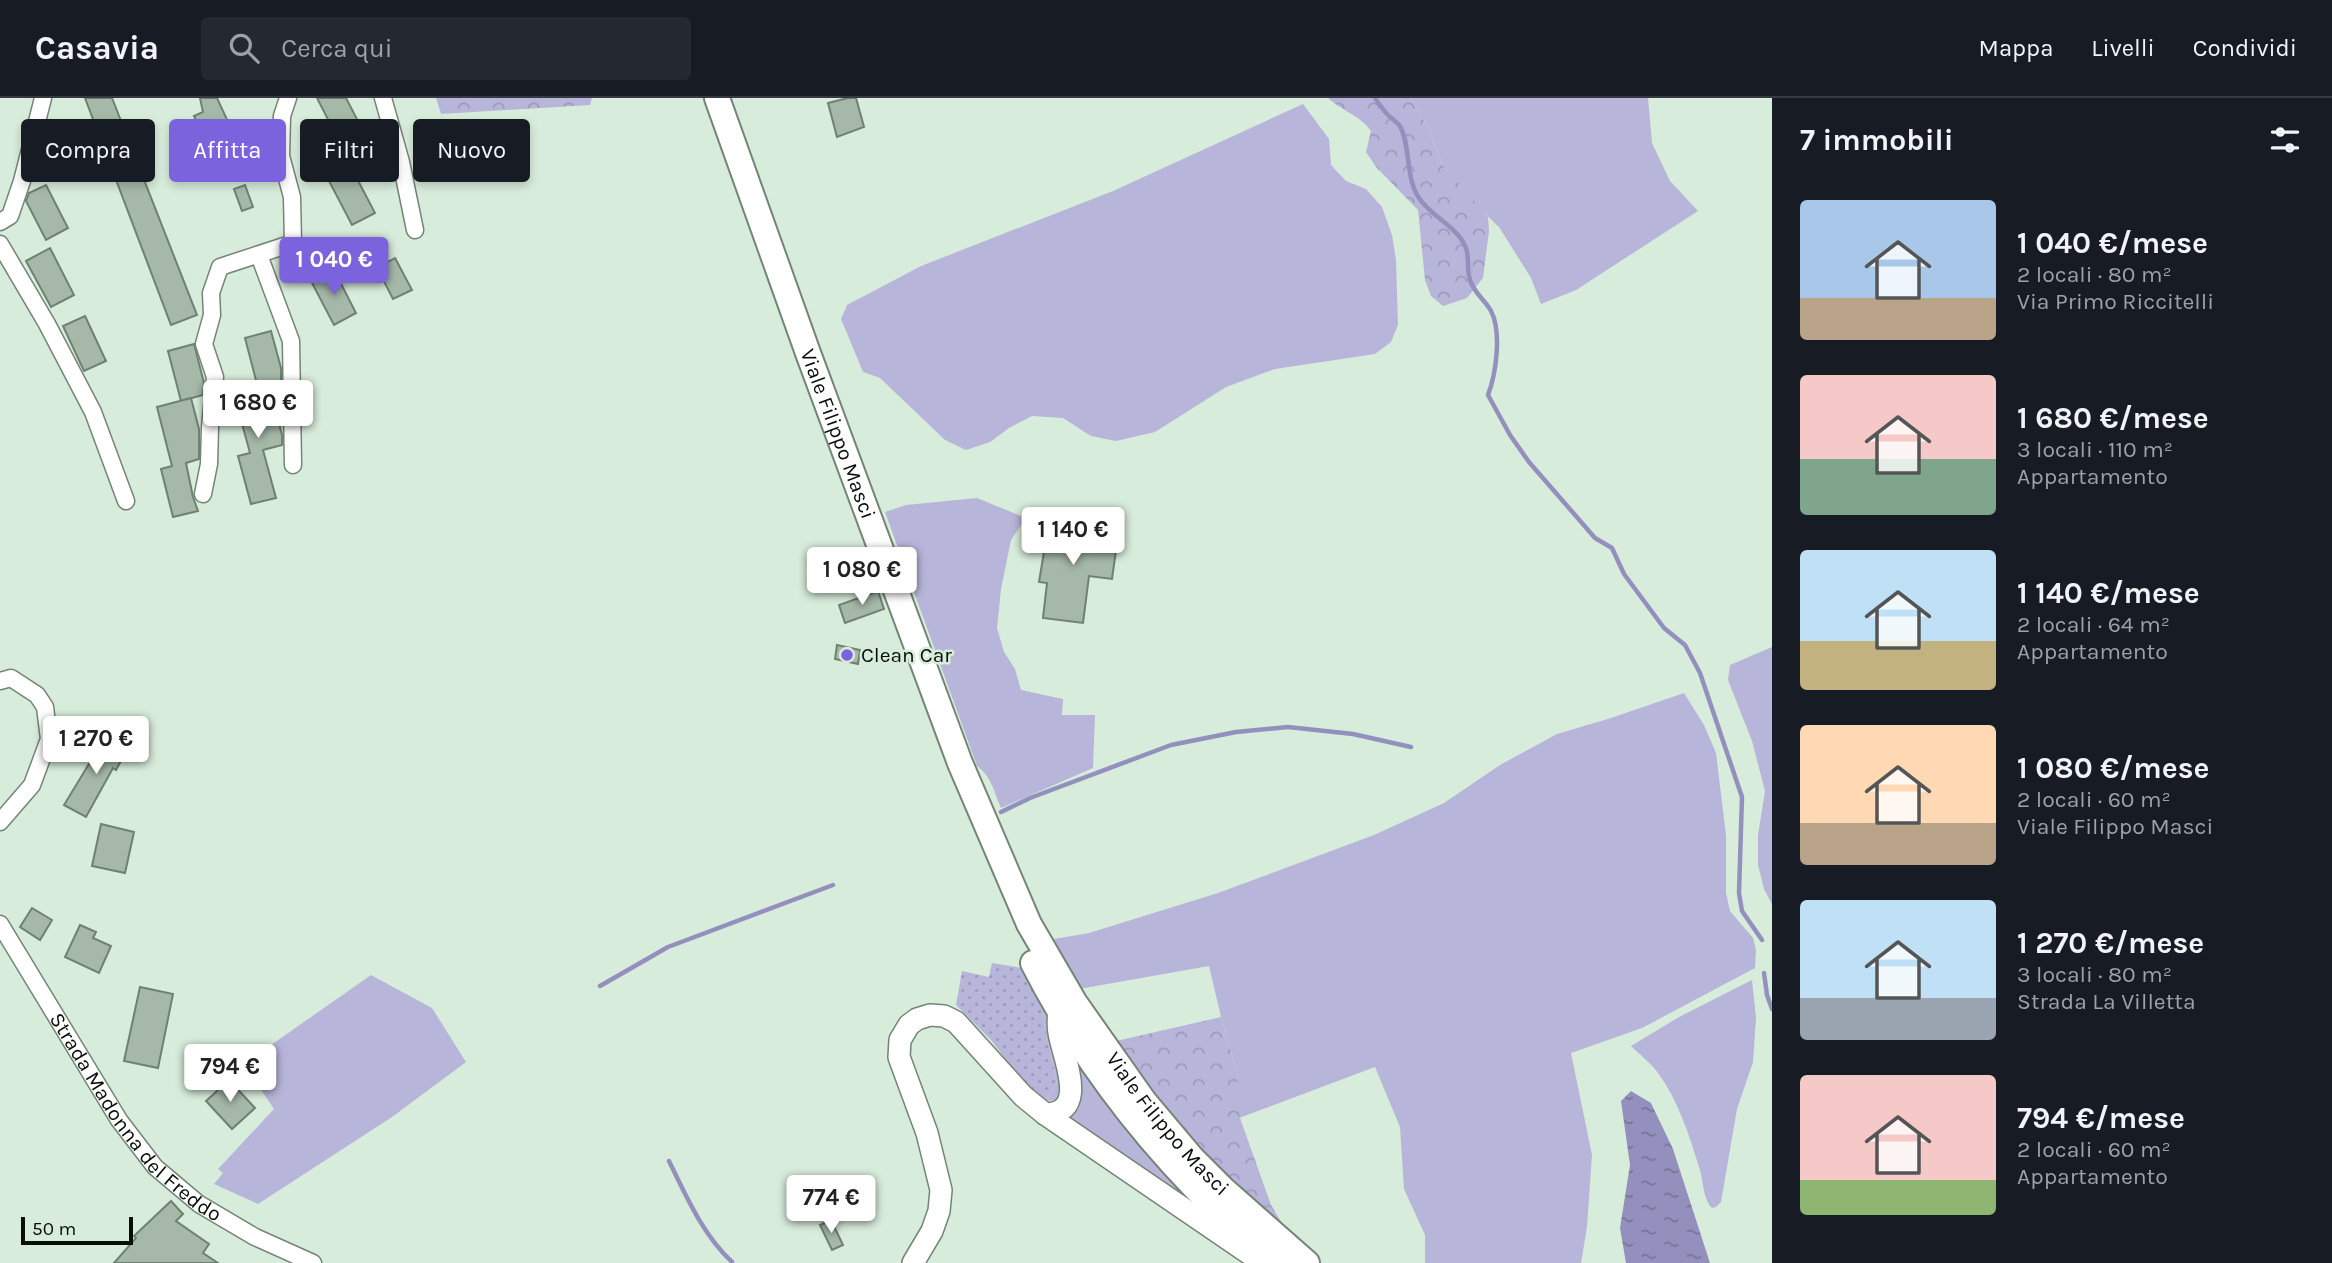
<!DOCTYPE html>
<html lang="it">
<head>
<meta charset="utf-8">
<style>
	:root { --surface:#171b24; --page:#242831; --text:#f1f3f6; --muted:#9ea1a6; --line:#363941; --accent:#7c63de }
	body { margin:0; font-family:Karla,sans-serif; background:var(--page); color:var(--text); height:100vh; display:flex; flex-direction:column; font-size:26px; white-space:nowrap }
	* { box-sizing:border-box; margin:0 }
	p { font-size:23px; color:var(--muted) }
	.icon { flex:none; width:38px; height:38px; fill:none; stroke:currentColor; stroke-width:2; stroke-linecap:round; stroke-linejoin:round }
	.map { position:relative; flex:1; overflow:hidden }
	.panel { display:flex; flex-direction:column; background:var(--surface); width:560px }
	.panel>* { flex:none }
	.guide { position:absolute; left:21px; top:21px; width:665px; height:63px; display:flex; gap:14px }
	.scale { position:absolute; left:21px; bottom:18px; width:112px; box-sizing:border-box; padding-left:7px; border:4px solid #080f09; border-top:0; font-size:19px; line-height:24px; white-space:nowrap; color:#080f09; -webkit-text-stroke:5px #d8ecdb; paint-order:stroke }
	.price { position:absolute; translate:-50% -60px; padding:0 16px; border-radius:7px; background:#fff; color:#222; font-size:23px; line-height:46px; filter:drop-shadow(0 2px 4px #0008) }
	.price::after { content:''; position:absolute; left:50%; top:42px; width:21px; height:16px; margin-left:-10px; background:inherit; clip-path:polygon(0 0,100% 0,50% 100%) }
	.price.on { background:var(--accent); color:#fff }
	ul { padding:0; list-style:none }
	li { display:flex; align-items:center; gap:21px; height:175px; padding:0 28px }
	li span { display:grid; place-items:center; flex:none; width:196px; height:140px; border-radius:7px; color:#555 }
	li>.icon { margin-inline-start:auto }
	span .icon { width:84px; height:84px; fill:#fffc; stroke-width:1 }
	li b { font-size:30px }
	h2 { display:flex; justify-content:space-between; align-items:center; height:84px; padding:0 28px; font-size:30px }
	.tag { padding:0 24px; border-radius:7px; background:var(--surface); box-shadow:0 4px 10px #0003; font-size:24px; line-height:63px }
	.tag.on { background:var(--accent); color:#fff }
	header { display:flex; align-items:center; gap:42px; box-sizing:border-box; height:98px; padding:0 35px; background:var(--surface); border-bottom:2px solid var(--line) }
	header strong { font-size:33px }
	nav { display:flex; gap:38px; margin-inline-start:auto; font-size:24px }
	.search { width:490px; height:63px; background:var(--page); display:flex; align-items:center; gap:18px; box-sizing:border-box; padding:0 24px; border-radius:7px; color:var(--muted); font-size:26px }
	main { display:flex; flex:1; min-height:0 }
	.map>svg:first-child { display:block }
</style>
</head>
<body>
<header>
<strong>Casavia</strong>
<div class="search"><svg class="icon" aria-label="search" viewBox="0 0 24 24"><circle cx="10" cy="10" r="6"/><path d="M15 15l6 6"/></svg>Cerca qui</div>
<nav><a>Mappa</a><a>Livelli</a><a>Condividi</a></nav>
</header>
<main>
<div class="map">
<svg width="1772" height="1165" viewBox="0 0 1772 1165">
	<defs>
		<pattern id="forest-crowns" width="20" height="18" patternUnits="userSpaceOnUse" patternTransform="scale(1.75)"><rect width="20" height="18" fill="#b8b5da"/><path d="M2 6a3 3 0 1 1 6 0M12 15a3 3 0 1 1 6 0" fill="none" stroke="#9d9aba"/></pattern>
		<pattern id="garden-dots" width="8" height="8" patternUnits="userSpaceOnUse" patternTransform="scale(1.75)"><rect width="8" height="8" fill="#b8b5da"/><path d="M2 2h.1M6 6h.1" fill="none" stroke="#9d9aba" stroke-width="1.8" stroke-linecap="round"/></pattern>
		<pattern id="water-ripples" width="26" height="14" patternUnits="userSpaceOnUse" patternTransform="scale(1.75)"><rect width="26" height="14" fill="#9490bd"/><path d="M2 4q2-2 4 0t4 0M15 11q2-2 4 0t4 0" fill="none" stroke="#777498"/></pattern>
	</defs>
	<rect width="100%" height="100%" fill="#d8ecdb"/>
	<!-- grass -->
	<g fill="#b8b5da">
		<polygon points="1410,0 1648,0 1652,45 1670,83 1698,113 1576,192 1541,206 1531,180 1499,129 1477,108 1442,66 1428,29"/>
		<polygon points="1303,6 1329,41 1331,67 1346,83 1366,91 1382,109 1392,137 1396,162 1398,227 1391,244 1375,256 1275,271 1226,289 1155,334 1116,343 1091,338 1063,320 1032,318 1009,330 990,344 966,352 945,342 880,280 863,274 841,221 847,207 921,168 1113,93"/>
		<path d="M977 400 1026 420 1011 442 1001 491 997 530 1004 554 1015 571 1021 592 1063 601 1062 617H1095L1093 670 1001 710C994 694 992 679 977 668L885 414 906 407Z"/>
		<polygon points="1772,549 1772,806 1764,791 1758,767 1758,737 1765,693 1752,643 1728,582 1730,567"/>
		<polygon points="1684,595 1704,627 1716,655 1726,737 1726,795 1730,813 1753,840 1756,852 1755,870 1642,930 1571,955 1592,1057 1587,1129 1581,1165 1425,1165 1425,1137 1404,1091 1400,1029 1375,969 1239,1020 1237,974 1221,919 1209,868 1079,891 1054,841 1089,835 1218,795 1374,737 1444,705 1500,667 1557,636 1611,620"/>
		<polygon points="371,877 432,910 466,964 392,1019 258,1106 214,1086 223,1075 218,1071 274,1011 244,966"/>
		<path d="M1752 882 1756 920 1753 964 1737 1011 1721 1104 1716 1109 1712 1110C1702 1099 1704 1083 1699 1069 1689 1037 1678 1002 1658 975 1651 965 1640 957 1631 948L1679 919Z"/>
		<polygon points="1040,905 1054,938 1067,986 1057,1002 1045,1003 1057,985"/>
		<polygon points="1074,958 1204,1113 1064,1016"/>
	</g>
	<!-- forest -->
	<g fill="url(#forest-crowns)">
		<polygon points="436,0 592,0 590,7 441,16"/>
		<path d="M1328 0H1410L1428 29 1442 66 1488 119 1489 133 1483 180 1467 200 1443 208 1431 198 1425 182 1418 112 1376 69 1366 54 1371 33C1360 17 1342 13 1328 0Z"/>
		<polygon points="1221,919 1237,974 1240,1020 1271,1107 1291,1140 1208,1064 1112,944"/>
	</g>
	<!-- garden -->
	<polygon fill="url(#garden-dots)" points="992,865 1022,870 1040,905 1057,985 1045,1003 1020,980 991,942 956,907 962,873 989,879"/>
	<!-- water -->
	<polygon fill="url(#water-ripples)" points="1631,993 1651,1005 1673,1051 1710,1165 1626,1165 1620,1130 1630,1067 1621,1003"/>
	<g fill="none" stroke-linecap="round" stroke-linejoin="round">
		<!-- stream -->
		<g stroke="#9490bd" stroke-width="4.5">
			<path d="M1375 0C1379 6 1383 12 1388 17 1391 20 1397 24 1400 28 1411 48 1405 80 1419 100 1429 115 1447 124 1458 137 1473 154 1465 165 1470 182 1474 195 1485 202 1491 213 1502 234 1496 276 1488 297L1510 337 1529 364 1595 440 1612 450 1624 476 1664 530 1685 547 1700 575 1742 699 1739 795 1742 813 1762 842"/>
			<polyline points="1001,714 1030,700 1171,647 1236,634 1288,629 1353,636 1411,649"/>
			<polyline points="1764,875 1767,897 1772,911"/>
			<polyline points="600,888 668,849 833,787"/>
			<path d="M669 1063C686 1098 703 1137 732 1164"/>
		</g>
	</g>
	<!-- building -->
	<g fill="#a6b9a9" stroke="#6f8172" stroke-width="2">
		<polygon points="85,0 112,0 197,217 171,227"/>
		<polygon points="200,0 217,0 242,54 216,66 194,18 203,14"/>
		<polygon points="317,0 346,0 360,27 337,39"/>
		<polygon points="848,0 856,0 864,29 837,39 828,5"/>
		<polygon points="352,71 375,115 352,127 329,83"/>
		<polygon points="46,87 68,130 46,142 26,103 29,95"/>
		<polygon points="245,87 253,109 242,113 234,91"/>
		<polygon points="50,150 74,197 51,209 26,163"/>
		<polygon points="395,160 412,192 393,201 377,170"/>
		<polygon points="334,172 356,215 334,227 311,183"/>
		<polygon points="85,218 106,263 84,273 63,228"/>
		<polygon points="271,233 281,270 281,284 258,290 245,240"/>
		<polygon points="194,246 204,285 203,297 181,303 168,253"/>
		<polygon points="269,287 282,337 282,347 263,352 276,400 251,406 238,358 250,355 234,296"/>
		<polygon points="191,300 199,331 199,361 186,365 193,399 198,413 173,419 161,371 172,368 157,309"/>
		<polygon points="1050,418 1078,423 1077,429 1096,432 1095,435 1118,438 1112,481 1089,478 1083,525 1043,520 1047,485 1039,484"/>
		<polygon points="878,493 884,511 845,525 839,507"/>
		<polygon points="837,547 860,552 858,566 835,561"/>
		<polygon points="106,638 128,650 116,672 113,670 86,719 64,707"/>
		<polygon points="101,726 134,734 125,775 92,768"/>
		<polygon points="32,810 52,822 40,842 20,829"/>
		<polygon points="80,827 96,834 93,840 111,848 99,875 65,859"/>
		<polygon points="140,889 173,896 158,970 124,963"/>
		<polygon points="229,982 255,1010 232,1031 206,1003"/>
		<polygon points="171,1103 183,1116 176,1123 209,1146 203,1155 218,1165 114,1165 136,1140 134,1138"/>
		<polygon points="831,1122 843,1147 832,1152 820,1127"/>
	</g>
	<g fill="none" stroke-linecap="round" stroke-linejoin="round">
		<!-- minor casing -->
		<g stroke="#738576" stroke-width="19">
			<g id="minor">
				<polyline points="383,0 401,64 415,132"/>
				<polyline points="0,124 10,118 22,83 43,0"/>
				<polyline points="0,146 47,226 93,314 126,403"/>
				<polyline points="259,157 291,243 293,367"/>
				<polyline points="203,396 209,366 210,329 215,279 204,246 212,217 211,195 220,169 293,145 292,99 281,58 282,18 288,0"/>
				<polyline points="0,583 11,580 37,597 45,609 49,641 32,687 0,724"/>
				<path id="s1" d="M0 826 119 1022 155 1069 199 1106 255 1139 313 1165"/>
			</g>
		</g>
		<!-- secondary casing -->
		<g stroke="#738576" stroke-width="24">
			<g id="secondary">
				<path d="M1045 1016C1090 1015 1063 960 1059 935 1057 926 1059 916 1059 907"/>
				<polyline points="913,1165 932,1133 939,1113 941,1092 927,1035 899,959 900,942 909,927 917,921 930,917 944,918 956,924 1023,998 1045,1016 1263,1165"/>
			</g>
		</g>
		<!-- primary casing -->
		<g stroke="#738576" stroke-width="28">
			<g id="primary">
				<path id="s2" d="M717 0 808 255 960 665 1029 826 1075 905 1144 1003 1192 1060 1223 1091 1307 1165"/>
				<path d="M1033 865C1081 959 1142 1039 1218 1113 1237 1132 1259 1148 1279 1165"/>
			</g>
		</g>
		<!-- minor -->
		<use href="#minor" stroke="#fff" stroke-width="16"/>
		<!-- secondary -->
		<use href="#secondary" stroke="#fff" stroke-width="21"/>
		<!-- primary -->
		<use href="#primary" stroke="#fff" stroke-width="24"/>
	</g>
	<!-- markers -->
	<circle fill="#7c63de" stroke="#d8ecdb" stroke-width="2.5" cx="847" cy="557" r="7"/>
	<g text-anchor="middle" stroke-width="5" stroke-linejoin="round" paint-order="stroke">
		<!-- street labels -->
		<g font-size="21" fill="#080f09" stroke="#d8ecdb">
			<text dy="7" stroke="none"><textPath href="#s2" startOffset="357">Viale Filippo Masci</textPath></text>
			<text dy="7" stroke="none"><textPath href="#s1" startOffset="238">Strada Madonna del Freddo</textPath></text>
			<text dy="7" stroke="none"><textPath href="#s2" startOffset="1127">Viale Filippo Masci</textPath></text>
		</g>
		<!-- poi labels -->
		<g font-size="21" fill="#080f09" stroke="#d8ecdb" text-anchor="start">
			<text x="861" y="564">Clean Car</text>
		</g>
	</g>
</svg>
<div class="scale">50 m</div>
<b class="price on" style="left:334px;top:199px">1 040 €</b>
<b class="price" style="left:258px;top:342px">1 680 €</b>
<b class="price" style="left:1073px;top:469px">1 140 €</b>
<b class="price" style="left:862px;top:509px">1 080 €</b>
<b class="price" style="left:96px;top:678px">1 270 €</b>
<b class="price" style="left:230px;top:1006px">794 €</b>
<b class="price" style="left:831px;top:1137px">774 €</b>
<div class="guide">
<a class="tag">Compra</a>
<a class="tag on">Affitta</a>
<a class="tag">Filtri</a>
<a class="tag">Nuovo</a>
</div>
</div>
<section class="panel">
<h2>7 immobili<svg class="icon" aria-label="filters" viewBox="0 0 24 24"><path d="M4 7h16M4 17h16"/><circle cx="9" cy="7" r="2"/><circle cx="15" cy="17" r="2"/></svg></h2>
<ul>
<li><span style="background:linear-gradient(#a9c7e8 70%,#b9a48a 0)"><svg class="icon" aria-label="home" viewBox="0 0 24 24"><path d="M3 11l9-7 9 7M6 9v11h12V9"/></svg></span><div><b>1 040 €/mese</b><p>2 locali · 80 m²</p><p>Via Primo Riccitelli</p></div></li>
<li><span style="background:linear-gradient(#f6c9c9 60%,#7fa58c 0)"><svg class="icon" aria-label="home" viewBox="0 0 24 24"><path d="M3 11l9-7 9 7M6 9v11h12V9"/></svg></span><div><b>1 680 €/mese</b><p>3 locali · 110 m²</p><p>Appartamento</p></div></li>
<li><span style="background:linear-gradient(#bfe0f5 65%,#c2b280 0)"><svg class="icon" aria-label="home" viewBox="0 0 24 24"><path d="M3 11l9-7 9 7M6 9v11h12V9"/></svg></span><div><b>1 140 €/mese</b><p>2 locali · 64 m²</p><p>Appartamento</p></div></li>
<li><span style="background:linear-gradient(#ffd9b3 70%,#b9a48a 0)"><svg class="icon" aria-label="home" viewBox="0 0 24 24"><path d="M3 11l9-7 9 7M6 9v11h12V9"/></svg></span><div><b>1 080 €/mese</b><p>2 locali · 60 m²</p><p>Viale Filippo Masci</p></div></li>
<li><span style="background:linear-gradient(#bfe0f5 70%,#9aa5b1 0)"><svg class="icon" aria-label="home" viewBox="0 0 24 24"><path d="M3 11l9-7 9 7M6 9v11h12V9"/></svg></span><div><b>1 270 €/mese</b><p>3 locali · 80 m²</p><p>Strada La Villetta</p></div></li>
<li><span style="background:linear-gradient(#f6c9c9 75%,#8fb573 0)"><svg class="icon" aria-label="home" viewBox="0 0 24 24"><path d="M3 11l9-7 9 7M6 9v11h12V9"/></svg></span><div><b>794 €/mese</b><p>2 locali · 60 m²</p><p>Appartamento</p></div></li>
</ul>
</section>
</main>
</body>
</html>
